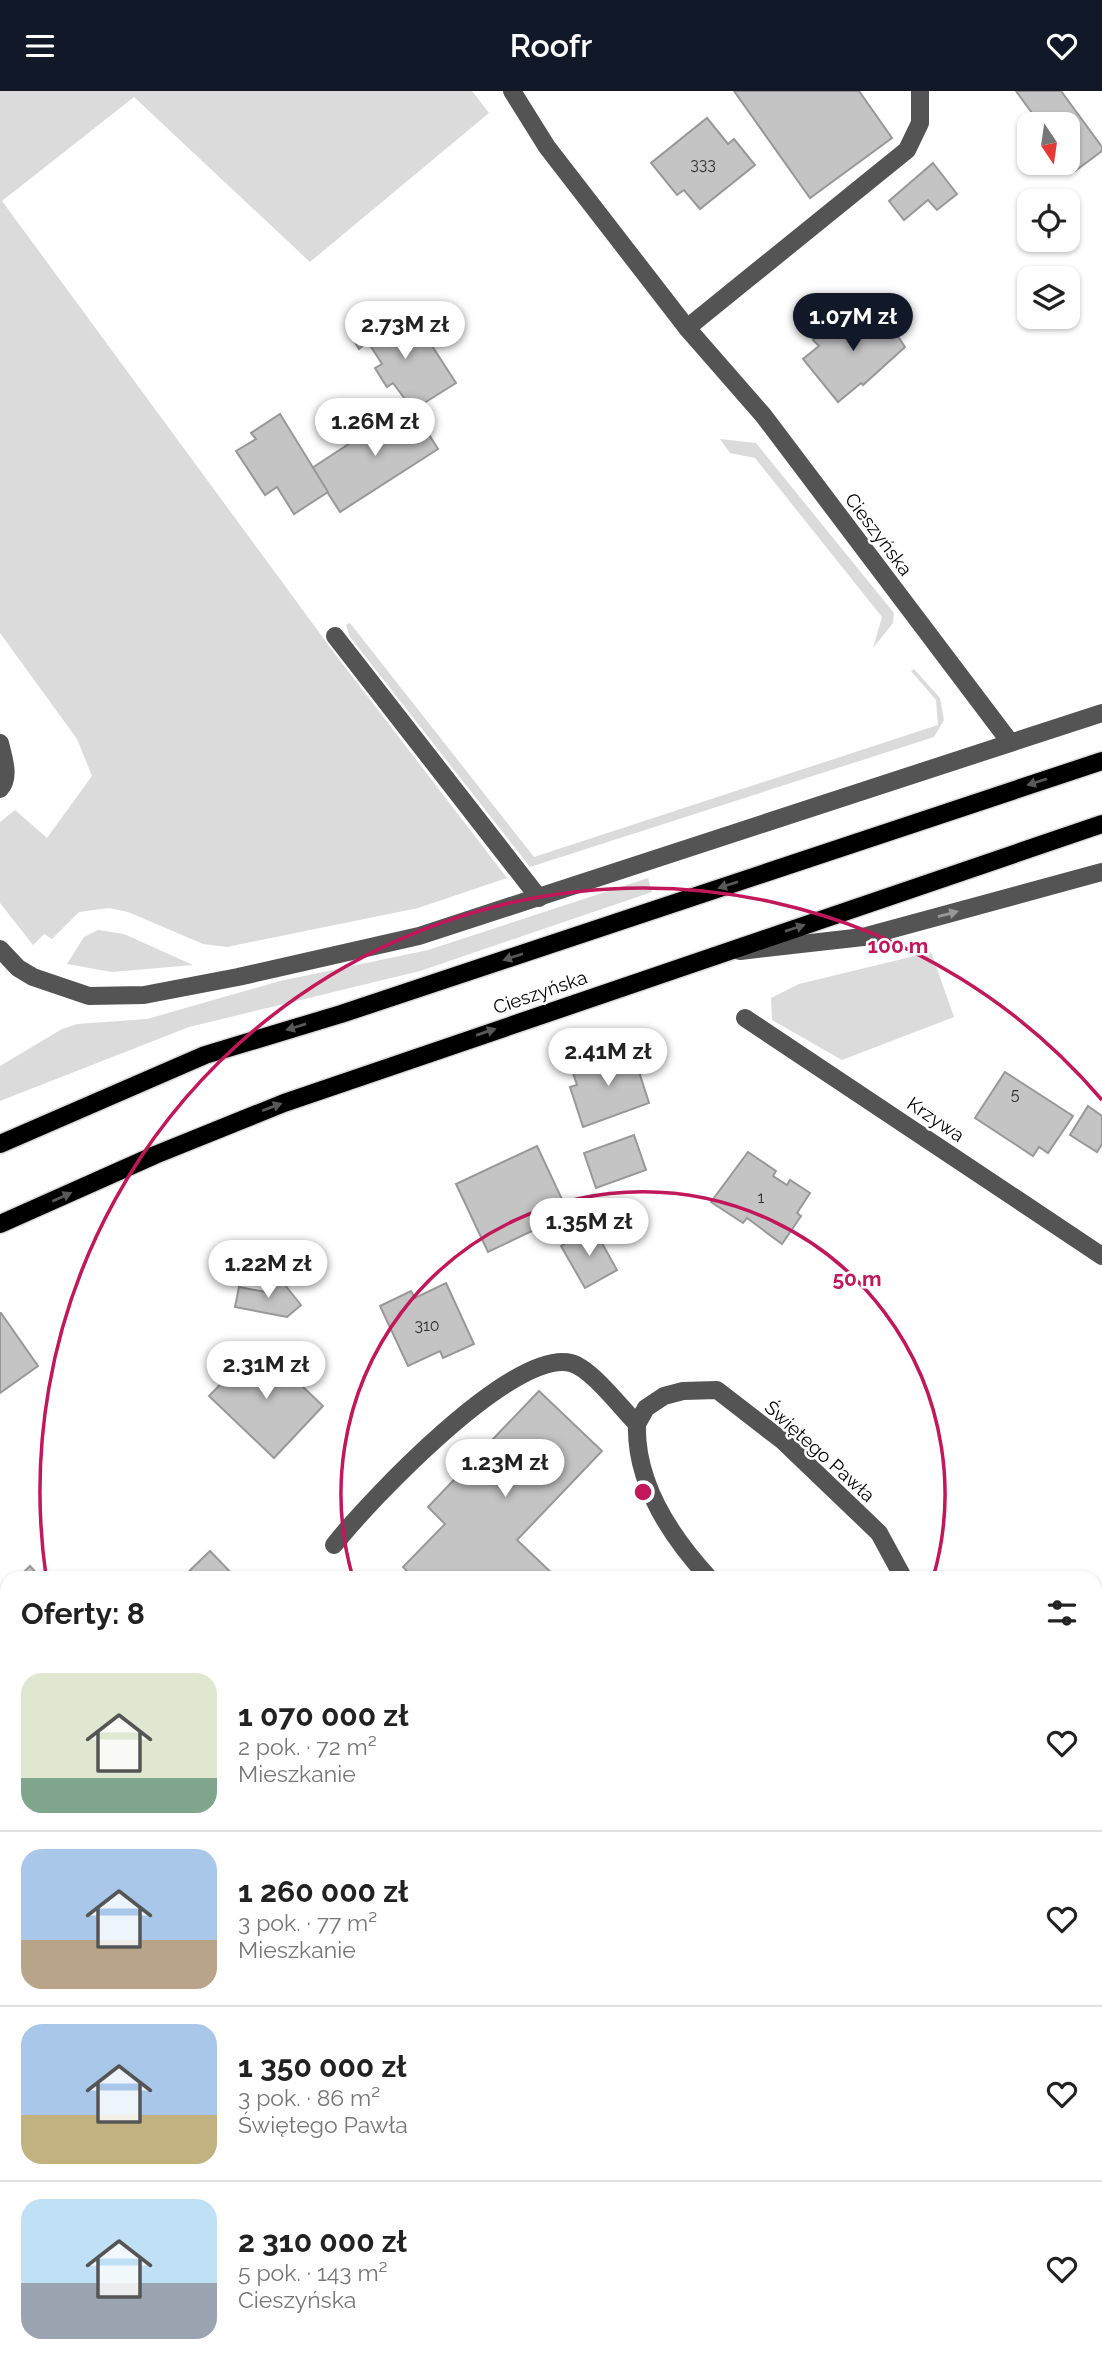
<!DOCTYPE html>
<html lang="pl">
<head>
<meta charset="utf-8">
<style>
	:root { --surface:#fff; --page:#f6f6f6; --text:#222; --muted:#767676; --line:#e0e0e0; --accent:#111827 }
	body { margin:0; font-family:Raleway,sans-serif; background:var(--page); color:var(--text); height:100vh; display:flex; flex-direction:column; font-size:26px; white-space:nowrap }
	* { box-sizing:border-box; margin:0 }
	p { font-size:23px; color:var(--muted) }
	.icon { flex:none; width:38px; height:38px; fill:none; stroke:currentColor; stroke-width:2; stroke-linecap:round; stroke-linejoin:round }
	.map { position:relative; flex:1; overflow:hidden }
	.panel { position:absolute; left:0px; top:1480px; width:1102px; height:800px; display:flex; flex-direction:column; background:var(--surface); border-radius:21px 21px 0 0; box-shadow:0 2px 5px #0004 }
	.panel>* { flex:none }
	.needle { width:46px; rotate:167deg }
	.buttons { position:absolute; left:1017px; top:21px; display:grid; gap:14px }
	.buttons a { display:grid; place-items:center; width:63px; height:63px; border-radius:14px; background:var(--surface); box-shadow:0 2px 5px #0004; font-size:35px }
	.price { position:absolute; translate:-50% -60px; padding:0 16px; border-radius:24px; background:#fff; color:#222; font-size:23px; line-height:46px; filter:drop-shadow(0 2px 4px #0008) }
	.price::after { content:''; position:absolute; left:50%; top:42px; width:21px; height:16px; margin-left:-10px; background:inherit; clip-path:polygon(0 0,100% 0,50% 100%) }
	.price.on { background:var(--accent); color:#fff }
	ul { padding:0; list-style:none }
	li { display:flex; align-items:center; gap:21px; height:175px; padding:0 21px }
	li+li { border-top:2px solid var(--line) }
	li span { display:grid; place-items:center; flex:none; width:196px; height:140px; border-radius:21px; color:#555 }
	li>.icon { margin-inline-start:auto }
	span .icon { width:84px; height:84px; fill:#fffc; stroke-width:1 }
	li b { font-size:30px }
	h2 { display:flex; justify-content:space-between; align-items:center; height:84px; padding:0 21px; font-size:30px }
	header { display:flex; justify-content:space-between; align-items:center; height:91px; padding:0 21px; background:var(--accent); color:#fff; font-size:32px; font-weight:600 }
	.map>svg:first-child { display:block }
</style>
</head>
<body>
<header><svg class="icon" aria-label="menu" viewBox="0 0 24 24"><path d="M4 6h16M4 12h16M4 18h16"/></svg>Roofr<svg class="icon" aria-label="heart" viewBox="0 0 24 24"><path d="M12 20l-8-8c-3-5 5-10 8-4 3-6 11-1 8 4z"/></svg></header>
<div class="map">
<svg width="1102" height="2280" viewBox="0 0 1102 2280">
	<rect width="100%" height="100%" fill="#fff"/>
	<!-- green -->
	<g fill="#dbdbdb">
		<polygon points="0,0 472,0 489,22 310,171 134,6 2,110 335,563 507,787 418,817 227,856 203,853 128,821 109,817 79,821 52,848 44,843 33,854 0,812 0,731 15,719 47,747 92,685 77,648 0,542"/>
		<polygon points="720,348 756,352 894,522 893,532 873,557 882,526 755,367 730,362"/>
		<polygon points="350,532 534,766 938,634 936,609 911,580 914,578 940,607 944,629 934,646 530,776 350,546 346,534"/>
		<polygon points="648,787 652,801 420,880 189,936 0,1010 0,975 62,938 77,933 147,928 280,890 428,859"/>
		<polygon points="98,839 124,843 193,874 112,881 67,873 84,846"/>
		<polygon points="931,861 954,926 842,969 772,929 771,907 799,893"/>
	</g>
	<!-- building -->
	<g fill="#c4c4c4" stroke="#989898" stroke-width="2">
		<polygon points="734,0 859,0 892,47 810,107"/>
		<polygon points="1016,0 1061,0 1102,56 1102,60 1075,80 1068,70 1068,33 1040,33"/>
		<polygon points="707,27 728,53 734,48 755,74 700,118 684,99 677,104 651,72"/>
		<polygon points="933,72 957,103 937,119 928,109 904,129 889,110"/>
		<polygon points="873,217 883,228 885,226 905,256 863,294 861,292 838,311 803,268 819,255 813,249 835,230 844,241"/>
		<polygon points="391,219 412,252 425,244 456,292 413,319 393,292 387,296 383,290 375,277 382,273 368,251 359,258 351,245"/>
		<polygon points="410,313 438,358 340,421 312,377"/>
		<polygon points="280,323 328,401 294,423 277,396 265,404 236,360 256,348 251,342"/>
		<polygon points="632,959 649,1012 583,1036 570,996 577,994 572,979"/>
		<polygon points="1005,981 1073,1025 1048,1062 1039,1056 1033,1065 975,1027"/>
		<polygon points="1088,1015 1102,1025 1102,1053 1097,1061 1070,1044"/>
		<polygon points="634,1044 646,1079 596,1097 584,1062"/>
		<polygon points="537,1055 567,1119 552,1126 553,1130 488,1161 456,1093"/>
		<polygon points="748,1061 776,1080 773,1085 787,1094 790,1089 810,1102 797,1122 801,1125 782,1153 747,1127 743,1132 711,1111"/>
		<polygon points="593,1136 617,1179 585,1197 561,1155"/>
		<polygon points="281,1189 301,1214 287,1226 235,1216 239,1196 266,1201"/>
		<polygon points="446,1192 474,1253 443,1267 440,1260 408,1275 380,1215 411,1200 415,1207"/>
		<polygon points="1,1222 38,1275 0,1302 0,1222"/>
		<polygon points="259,1254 323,1315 274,1367 209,1305"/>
		<polygon points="539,1300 602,1360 517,1449 558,1488 415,1488 403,1476 445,1433 428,1416"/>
		<polygon points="210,1460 237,1488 181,1488"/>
		<polygon points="30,1475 42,1488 17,1488"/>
		<polygon points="7,1497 7,1538 0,1531 0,1514 7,1507 2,1502"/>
		<polygon points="1096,1566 1102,1570 1102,1587 1096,1596"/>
		<polygon points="0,1723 7,1731 7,1778 0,1785"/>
		<polygon points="0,1816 7,1823 7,1856 2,1861"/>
		<polygon points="1102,1912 1102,1954 1096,1960 1096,1917"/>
		<polygon points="1102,2032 1102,2068 1098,2070 1096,2038"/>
		<polygon points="0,2081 7,2088 7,2149 0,2154"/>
		<polygon points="925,2273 952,2273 945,2280 931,2280"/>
	</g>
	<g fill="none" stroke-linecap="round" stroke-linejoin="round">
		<!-- major casing -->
		<g stroke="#dbdbdb" stroke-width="21">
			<g id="major">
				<polyline points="0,1053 205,964 341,923 1102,670"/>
				<polyline points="0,1133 155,1064 284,1012 1102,733"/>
			</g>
		</g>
		<!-- minor -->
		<g stroke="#545454" stroke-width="18">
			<polyline points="512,0 547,56 687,237 763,324 1010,651"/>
			<polyline points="687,237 907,59 920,32 920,0"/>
			<polyline points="335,545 539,807"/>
			<path d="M0 652C3 666 11 686 0 698"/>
			<polyline points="0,858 18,877 33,886 89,905 144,904 238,886 419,845 1102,622"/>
			<polyline points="740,860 863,846 1102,781"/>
			<polyline points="745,927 1102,1165"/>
			<path d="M637 1333C635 1392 671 1446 710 1488"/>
			<path d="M334 1454C369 1410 513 1257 571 1272 591 1277 622 1318 637 1333L646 1317 664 1305 683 1300 717 1299 783 1350 879 1442 904 1488"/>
			<polyline points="0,1623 7,1630"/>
			<polyline points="1096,1791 1102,1797"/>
			<polyline points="516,2273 531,2280"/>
			<polyline points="158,2280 170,2273"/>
		</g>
		<!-- major -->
		<use href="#major" stroke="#000" stroke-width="18"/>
	</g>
	<!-- one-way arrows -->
	<defs><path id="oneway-solid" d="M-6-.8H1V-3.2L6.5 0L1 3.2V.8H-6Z" transform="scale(1.75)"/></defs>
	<g fill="#595959">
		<use href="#oneway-solid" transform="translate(1037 691) rotate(162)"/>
		<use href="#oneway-solid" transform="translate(728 794) rotate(162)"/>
		<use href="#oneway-solid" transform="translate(795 837) rotate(-18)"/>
		<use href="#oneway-solid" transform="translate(513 866) rotate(162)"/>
		<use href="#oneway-solid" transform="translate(296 936) rotate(163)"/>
		<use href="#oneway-solid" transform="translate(486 941) rotate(-19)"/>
		<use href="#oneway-solid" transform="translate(272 1016) rotate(-21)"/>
		<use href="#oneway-solid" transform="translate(62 1106) rotate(-24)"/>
	</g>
	<use fill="#989898" href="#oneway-solid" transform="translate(948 823) rotate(-15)"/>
	<!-- distance rings -->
	<g fill="none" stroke="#c2185b" stroke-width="3.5">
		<path d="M353 1487A302 302 0 1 1 933 1487"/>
		<path d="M46 1485A603 603 0 0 1 1102 1009"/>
	</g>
	<g text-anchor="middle" stroke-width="5" stroke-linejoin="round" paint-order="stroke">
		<!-- number labels -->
		<g font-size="16" fill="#313131">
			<text x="703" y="79">333</text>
			<text x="1015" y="1009">5</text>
			<text x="761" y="1112">1</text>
			<text x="427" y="1240">310</text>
		</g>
		<!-- street labels -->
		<g font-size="19" fill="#000" stroke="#fff">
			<text transform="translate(879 443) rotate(53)" y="7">Cieszyńska</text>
			<text transform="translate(540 901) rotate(-19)" y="7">Cieszyńska</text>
			<text transform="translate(936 1028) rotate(34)" y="7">Krzywa</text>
			<text transform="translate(820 1360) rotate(42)" y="7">Świętego Pawła</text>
		</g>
	</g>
	<circle cx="643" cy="1401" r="10" fill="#c2185b" stroke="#fff" stroke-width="3.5"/>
	<g font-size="21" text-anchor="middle" font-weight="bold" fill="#c2185b" stroke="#fff" stroke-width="5" stroke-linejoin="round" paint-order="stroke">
		<text x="898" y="862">100 m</text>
		<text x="857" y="1195">50 m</text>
	</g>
</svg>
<div class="buttons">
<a><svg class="needle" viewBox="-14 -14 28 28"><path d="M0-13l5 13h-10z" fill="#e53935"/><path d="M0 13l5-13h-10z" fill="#767676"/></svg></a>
<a><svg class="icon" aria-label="locate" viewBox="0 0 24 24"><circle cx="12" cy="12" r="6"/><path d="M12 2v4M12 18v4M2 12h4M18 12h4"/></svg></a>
<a><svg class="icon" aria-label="layers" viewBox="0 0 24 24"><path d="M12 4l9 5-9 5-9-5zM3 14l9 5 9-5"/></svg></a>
</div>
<b class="price on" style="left:853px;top:262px">1.07M zł</b>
<b class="price" style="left:405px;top:270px">2.73M zł</b>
<b class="price" style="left:375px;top:367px">1.26M zł</b>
<b class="price" style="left:608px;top:997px">2.41M zł</b>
<b class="price" style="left:589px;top:1167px">1.35M zł</b>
<b class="price" style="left:268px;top:1209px">1.22M zł</b>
<b class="price" style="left:266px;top:1310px">2.31M zł</b>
<b class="price" style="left:505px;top:1408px">1.23M zł</b>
<section class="panel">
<h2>Oferty: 8<svg class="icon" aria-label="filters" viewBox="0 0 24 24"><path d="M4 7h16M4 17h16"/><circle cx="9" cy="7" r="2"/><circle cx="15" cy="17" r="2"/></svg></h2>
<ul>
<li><span style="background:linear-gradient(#dfe7d0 75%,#7fa58c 0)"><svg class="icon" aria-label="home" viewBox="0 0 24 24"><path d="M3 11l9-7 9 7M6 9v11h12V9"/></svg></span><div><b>1 070 000 zł</b><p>2 pok. · 72 m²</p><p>Mieszkanie</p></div><svg class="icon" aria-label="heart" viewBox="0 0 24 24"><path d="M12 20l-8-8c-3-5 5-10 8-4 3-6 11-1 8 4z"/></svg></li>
<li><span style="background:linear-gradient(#a9c7e8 65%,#b9a48a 0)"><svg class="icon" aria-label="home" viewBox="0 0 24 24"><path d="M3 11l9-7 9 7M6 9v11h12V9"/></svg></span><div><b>1 260 000 zł</b><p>3 pok. · 77 m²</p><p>Mieszkanie</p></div><svg class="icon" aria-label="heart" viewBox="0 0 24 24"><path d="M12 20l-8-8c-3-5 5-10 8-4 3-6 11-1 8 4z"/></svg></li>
<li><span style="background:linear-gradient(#a9c7e8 65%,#c2b280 0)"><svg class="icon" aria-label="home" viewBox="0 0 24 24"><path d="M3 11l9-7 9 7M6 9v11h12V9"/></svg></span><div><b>1 350 000 zł</b><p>3 pok. · 86 m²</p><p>Świętego Pawła</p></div><svg class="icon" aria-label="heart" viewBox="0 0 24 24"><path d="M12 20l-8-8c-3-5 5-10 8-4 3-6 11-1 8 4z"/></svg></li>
<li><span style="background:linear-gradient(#bfe0f5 60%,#9aa5b1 0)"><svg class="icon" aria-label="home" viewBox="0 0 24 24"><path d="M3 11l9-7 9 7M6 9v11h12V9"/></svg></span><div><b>2 310 000 zł</b><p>5 pok. · 143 m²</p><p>Cieszyńska</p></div><svg class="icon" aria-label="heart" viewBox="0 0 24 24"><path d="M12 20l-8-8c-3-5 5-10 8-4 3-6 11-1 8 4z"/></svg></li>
</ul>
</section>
</div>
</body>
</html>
